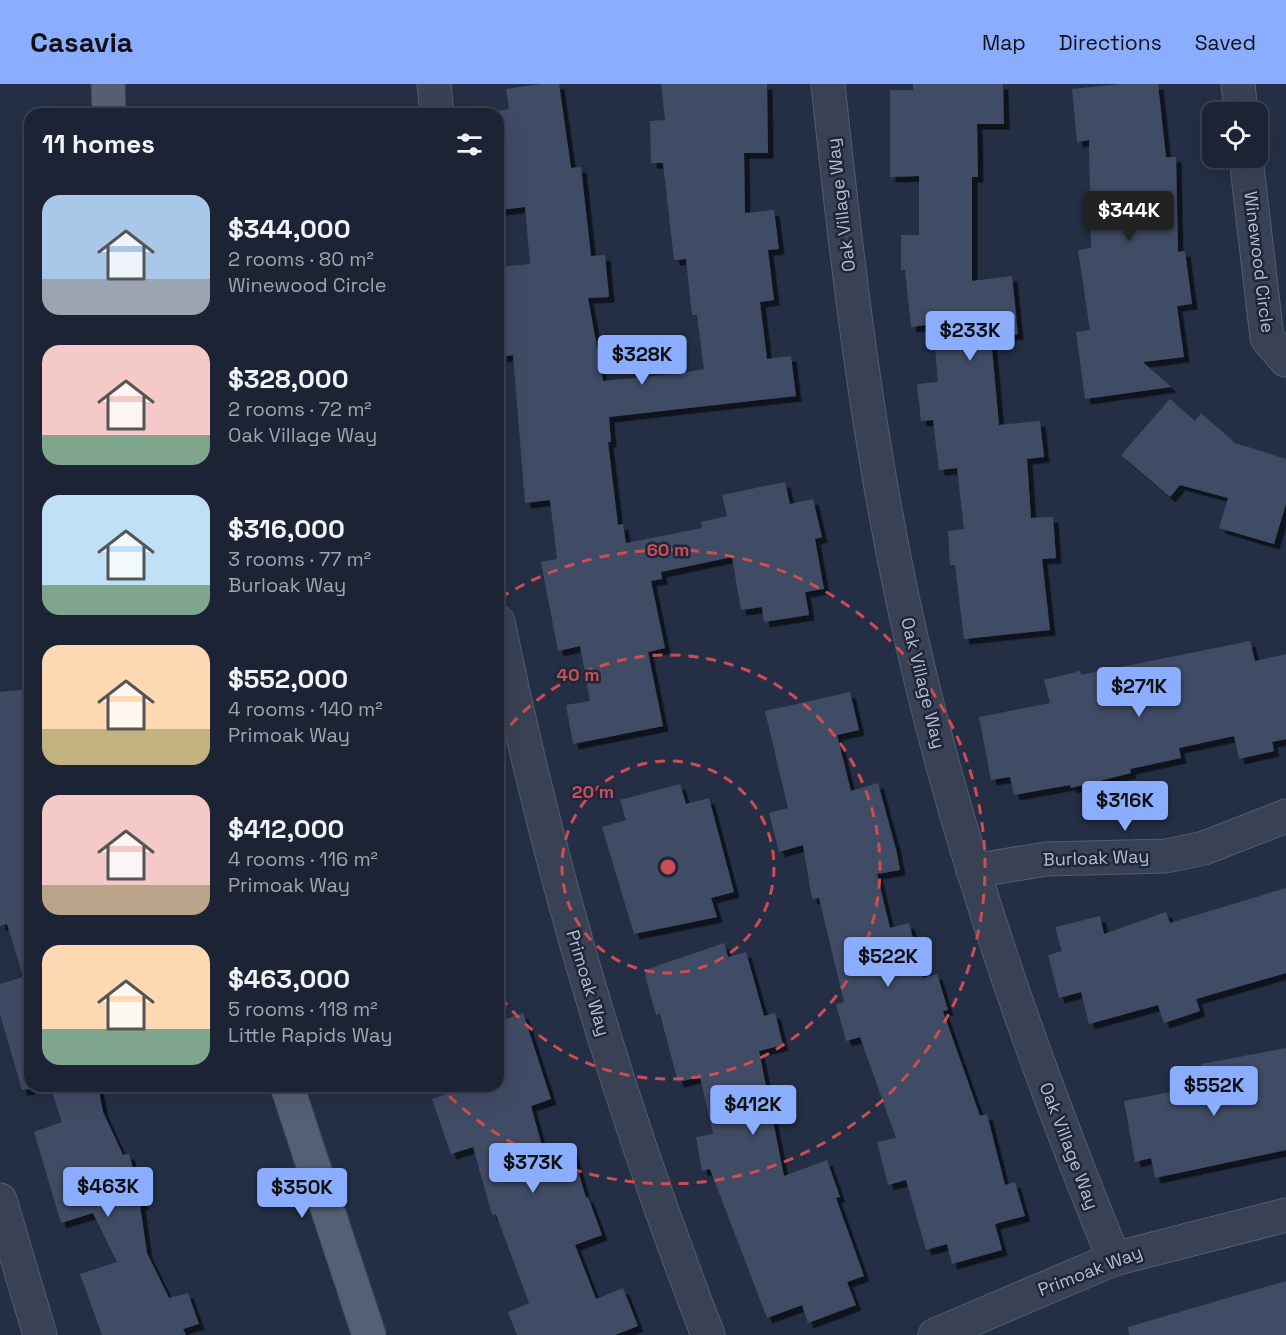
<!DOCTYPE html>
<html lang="en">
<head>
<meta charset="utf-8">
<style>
	:root { --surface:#1b2334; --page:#242b3c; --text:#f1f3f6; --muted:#a0a4ac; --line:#39404f; --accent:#8aadff }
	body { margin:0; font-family:"Space Grotesk",sans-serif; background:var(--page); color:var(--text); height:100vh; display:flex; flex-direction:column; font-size:22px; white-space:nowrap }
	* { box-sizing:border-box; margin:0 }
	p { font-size:20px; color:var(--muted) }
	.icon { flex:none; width:33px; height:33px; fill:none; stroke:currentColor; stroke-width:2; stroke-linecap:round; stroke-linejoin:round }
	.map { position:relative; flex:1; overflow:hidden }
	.sheet { position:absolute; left:24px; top:24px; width:480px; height:984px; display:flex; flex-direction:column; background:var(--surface); border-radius:18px; box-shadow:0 6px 24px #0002,0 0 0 2px var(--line) }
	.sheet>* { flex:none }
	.tools { position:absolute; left:1202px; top:18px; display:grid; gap:12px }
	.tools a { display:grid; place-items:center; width:66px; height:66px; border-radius:12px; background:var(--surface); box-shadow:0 6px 24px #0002,0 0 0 2px var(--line); font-size:30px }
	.price { position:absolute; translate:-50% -51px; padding:0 14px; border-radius:6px; background:var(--accent); color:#111; font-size:20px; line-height:39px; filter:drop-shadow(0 2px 3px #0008) }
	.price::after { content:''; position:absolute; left:50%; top:36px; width:18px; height:14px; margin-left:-9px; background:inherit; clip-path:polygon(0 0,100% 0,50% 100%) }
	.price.on { background:#222; color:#fff }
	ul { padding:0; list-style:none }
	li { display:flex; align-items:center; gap:18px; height:150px; padding:0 18px }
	li span { display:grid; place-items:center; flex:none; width:168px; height:120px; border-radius:18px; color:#555 }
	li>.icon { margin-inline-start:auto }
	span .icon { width:72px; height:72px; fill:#fffc; stroke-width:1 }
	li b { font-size:26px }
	h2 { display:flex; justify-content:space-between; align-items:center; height:72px; padding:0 18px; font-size:26px }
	header { display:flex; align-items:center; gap:36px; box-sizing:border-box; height:84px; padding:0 30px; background:var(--accent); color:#111 }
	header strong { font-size:28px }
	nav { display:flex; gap:33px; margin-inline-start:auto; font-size:21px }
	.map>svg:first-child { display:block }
</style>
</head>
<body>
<header>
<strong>Casavia</strong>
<nav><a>Map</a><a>Directions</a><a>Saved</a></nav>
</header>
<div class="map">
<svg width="1286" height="1251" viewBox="0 0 1286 1251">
	<defs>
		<filter id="shadow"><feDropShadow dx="5.5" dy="5.5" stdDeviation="0" flood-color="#0009"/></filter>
	</defs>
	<rect width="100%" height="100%" fill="#242f45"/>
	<!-- building -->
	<g fill="#404c65" filter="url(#shadow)">
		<polygon points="541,0 559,0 571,84 581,83 591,172 605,171 609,213 588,214 603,297 676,290 704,285 697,231 692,231 686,175 674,176 663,79 651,79 650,37 665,36 661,0 767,0 768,69 744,69 745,129 774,126 779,165 768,166 774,216 760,218 767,275 791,272 796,312 609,333 611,358 608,358 618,441 623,440 626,459 702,444 701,438 727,432 722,411 785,398 790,420 813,415 822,453 815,455 824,505 805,508 809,531 764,538 762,523 741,526 732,473 661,488 662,495 651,497 665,564 648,568 663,642 573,660 566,621 590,617 580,562 558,567 541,478 557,475 550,416 525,419 513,271 502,273 498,249 498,237 502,237 498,183 530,180 525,123 498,126 498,27 509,25 506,5"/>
		<polygon points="913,0 1003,0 1004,40 977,40 978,93 972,93 972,197 1012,192 1018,250 991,254 999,341 1040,337 1044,373 1027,375 1031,434 1053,433 1056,474 1042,475 1050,546 964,555 955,481 950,481 948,447 964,445 957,384 939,386 933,336 921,337 917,300 938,298 933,240 911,243 905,186 901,186 901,151 919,151 919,92 890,93 890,6 913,6"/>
		<polygon points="1121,0 1158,0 1166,73 1176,73 1178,168 1185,167 1192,220 1177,222 1184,273 1143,278 1171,303 1085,315 1076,248 1090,246 1078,166 1091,164 1089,56 1077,58 1072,5"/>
		<polygon points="1170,315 1195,337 1201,329 1235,359 1286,375 1286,420 1274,460 1219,444 1228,414 1180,401 1170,413 1121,371"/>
		<polygon points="1250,557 1255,577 1286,570 1286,655 1272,658 1274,667 1239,675 1234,652 1179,664 1181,674 1130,685 1131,689 1071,704 1070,701 1014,711 1010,693 991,696 979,633 1050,619 1044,596 1080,587 1081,591"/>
		<polygon points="30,605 30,891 23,892 7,840 0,842 0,608"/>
		<polygon points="850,608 859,646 837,651 851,707 878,699 896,765 900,786 877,790 890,844 909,839 923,894 937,890 948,926 943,927 980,1032 987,1030 1005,1101 1015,1098 1025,1132 995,1140 1002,1166 952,1180 947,1160 926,1166 906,1096 888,1101 877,1058 896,1054 860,953 846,957 836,920 844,918 819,814 812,815 803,761 779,768 769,729 788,724 765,627"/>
		<polygon points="680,700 686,720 709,714 734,808 711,814 717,833 634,850 602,743 626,736 620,716"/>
		<polygon points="1286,804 1286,889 1196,915 1200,927 1164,939 1158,921 1089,940 1081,908 1059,914 1048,871 1062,867 1055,843 1100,832 1104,850 1166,828 1170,839"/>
		<polygon points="724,859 728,873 746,868 764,932 775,929 783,961 759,967 784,1092 827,1076 840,1113 836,1114 864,1192 847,1198 856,1221 808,1239 802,1221 767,1234 710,1085 702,1087 696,1053 713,1050 700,993 678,998 660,930 656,931 646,895 645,886"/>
		<polygon points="30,891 30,1005 22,1006 0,930 0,900"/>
		<polygon points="523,929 551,1015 531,1022 545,1073 572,1066 586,1114 588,1113 602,1151 575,1161 596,1215 623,1204 638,1242 615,1251 517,1251 508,1228 529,1219 496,1130 492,1131 473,1063 451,1070 432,1015 469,1002 498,1002 498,938"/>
		<polygon points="1286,964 1286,1066 1155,1094 1151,1074 1135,1078 1124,1017 1206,1001 1201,980"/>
		<polygon points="50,1002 98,1002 103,1028 123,1071 129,1070 143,1120 140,1121 147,1169 169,1214 188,1209 199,1240 183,1245 186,1251 102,1251 80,1190 117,1178 93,1129 61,1139 34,1048 62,1038"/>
		<polygon points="1286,1197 1286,1251 1129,1251 1128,1243"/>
	</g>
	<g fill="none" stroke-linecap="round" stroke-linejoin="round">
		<!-- minor casing -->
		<g stroke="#545c6e" stroke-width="35">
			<g id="minor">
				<polyline points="434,0 437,30"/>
				<path d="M828 0C849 200 873 400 921 596 969 795 1037 986 1114 1175"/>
				<polyline points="1238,0 1241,28"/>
				<polyline points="1246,74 1267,254 1286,276"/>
				<path d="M498 538C548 782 618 1019 708 1251"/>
				<polyline points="973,787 1046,775 1166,772 1204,764 1286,732"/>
				<polyline points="0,1116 40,1251"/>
				<polyline points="935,1251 1114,1175 1286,1131"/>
			</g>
		</g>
		<!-- major casing -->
		<g stroke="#424a5d" stroke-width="35">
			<g id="major">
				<polyline points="108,0 109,30"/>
				<polyline points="287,1002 369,1251"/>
			</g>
		</g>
		<!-- minor -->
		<use href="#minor" stroke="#384254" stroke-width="33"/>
		<!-- major -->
		<use href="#major" stroke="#566074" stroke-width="33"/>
	</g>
	<!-- distance rings -->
	<g fill="none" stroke="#ce4d52" stroke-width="3" stroke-dasharray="10 8">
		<circle cx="668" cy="783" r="106"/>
		<path d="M499 655A212 212 0 1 1 499 911"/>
		<path d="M500 514A317 317 0 1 1 440 1003"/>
	</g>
	<g text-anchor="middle" stroke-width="5" stroke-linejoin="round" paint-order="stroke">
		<!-- street labels -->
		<g font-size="18" fill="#b6bdce" stroke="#1d263a">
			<text transform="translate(841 121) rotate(-97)" y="6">Oak Village Way</text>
			<text transform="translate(1259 178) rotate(83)" y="6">Winewood Circle</text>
			<text transform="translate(923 599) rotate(76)" y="6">Oak Village Way</text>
			<text transform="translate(1096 774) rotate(-2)" y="6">Burloak Way</text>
			<text transform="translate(588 899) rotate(73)" y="6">Primoak Way</text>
			<text transform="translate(1069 1062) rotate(69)" y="6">Oak Village Way</text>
			<text transform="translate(1090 1187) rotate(-21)" y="6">Primoak Way</text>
		</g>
	</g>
	<circle cx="668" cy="783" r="9" fill="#ce4d52" stroke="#1d263a" stroke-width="3"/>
	<g font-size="18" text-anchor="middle" font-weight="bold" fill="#ce4d52" stroke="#1d263a" stroke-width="5" stroke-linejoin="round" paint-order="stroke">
		<text x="668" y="472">60 m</text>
		<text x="578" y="597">40 m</text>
		<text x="593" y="714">20 m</text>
	</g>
</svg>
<div class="tools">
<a><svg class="icon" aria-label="locate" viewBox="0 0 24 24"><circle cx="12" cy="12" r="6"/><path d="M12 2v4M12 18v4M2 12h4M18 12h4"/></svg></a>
</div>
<b class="price on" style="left:1129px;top:158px">$344K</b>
<b class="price" style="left:970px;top:278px">$233K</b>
<b class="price" style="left:642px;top:302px">$328K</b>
<b class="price" style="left:1139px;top:634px">$271K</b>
<b class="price" style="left:1125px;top:748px">$316K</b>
<b class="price" style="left:888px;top:904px">$522K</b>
<b class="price" style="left:1214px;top:1033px">$552K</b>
<b class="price" style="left:753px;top:1052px">$412K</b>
<b class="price" style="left:533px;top:1110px">$373K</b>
<b class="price" style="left:108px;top:1134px">$463K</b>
<b class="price" style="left:302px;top:1135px">$350K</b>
<section class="sheet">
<h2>11 homes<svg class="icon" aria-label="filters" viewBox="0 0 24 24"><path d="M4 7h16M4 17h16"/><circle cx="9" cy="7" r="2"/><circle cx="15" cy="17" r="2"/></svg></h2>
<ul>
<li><span style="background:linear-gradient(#a9c7e8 70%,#9aa5b1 0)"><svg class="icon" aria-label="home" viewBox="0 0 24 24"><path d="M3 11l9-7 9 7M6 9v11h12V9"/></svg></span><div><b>$344,000</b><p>2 rooms · 80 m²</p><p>Winewood Circle</p></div></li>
<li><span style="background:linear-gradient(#f6c9c9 75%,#7fa58c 0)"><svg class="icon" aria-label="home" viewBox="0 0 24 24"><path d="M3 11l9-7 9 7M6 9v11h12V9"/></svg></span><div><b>$328,000</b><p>2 rooms · 72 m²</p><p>Oak Village Way</p></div></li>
<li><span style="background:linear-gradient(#bfe0f5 75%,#7fa58c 0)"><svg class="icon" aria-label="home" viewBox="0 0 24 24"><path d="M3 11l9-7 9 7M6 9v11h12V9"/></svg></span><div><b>$316,000</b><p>3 rooms · 77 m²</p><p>Burloak Way</p></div></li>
<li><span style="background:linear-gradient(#ffd9b3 70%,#c2b280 0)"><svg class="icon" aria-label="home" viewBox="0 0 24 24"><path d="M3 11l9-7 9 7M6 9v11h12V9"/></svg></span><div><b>$552,000</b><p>4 rooms · 140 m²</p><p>Primoak Way</p></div></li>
<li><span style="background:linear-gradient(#f6c9c9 75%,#b9a48a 0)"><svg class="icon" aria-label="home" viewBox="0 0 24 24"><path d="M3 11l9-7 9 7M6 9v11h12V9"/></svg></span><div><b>$412,000</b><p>4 rooms · 116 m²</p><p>Primoak Way</p></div></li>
<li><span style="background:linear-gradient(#ffd9b3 70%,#7fa58c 0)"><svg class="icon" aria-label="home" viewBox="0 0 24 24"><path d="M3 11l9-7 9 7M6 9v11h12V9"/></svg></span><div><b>$463,000</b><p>5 rooms · 118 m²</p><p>Little Rapids Way</p></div></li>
</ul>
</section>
</div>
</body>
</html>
